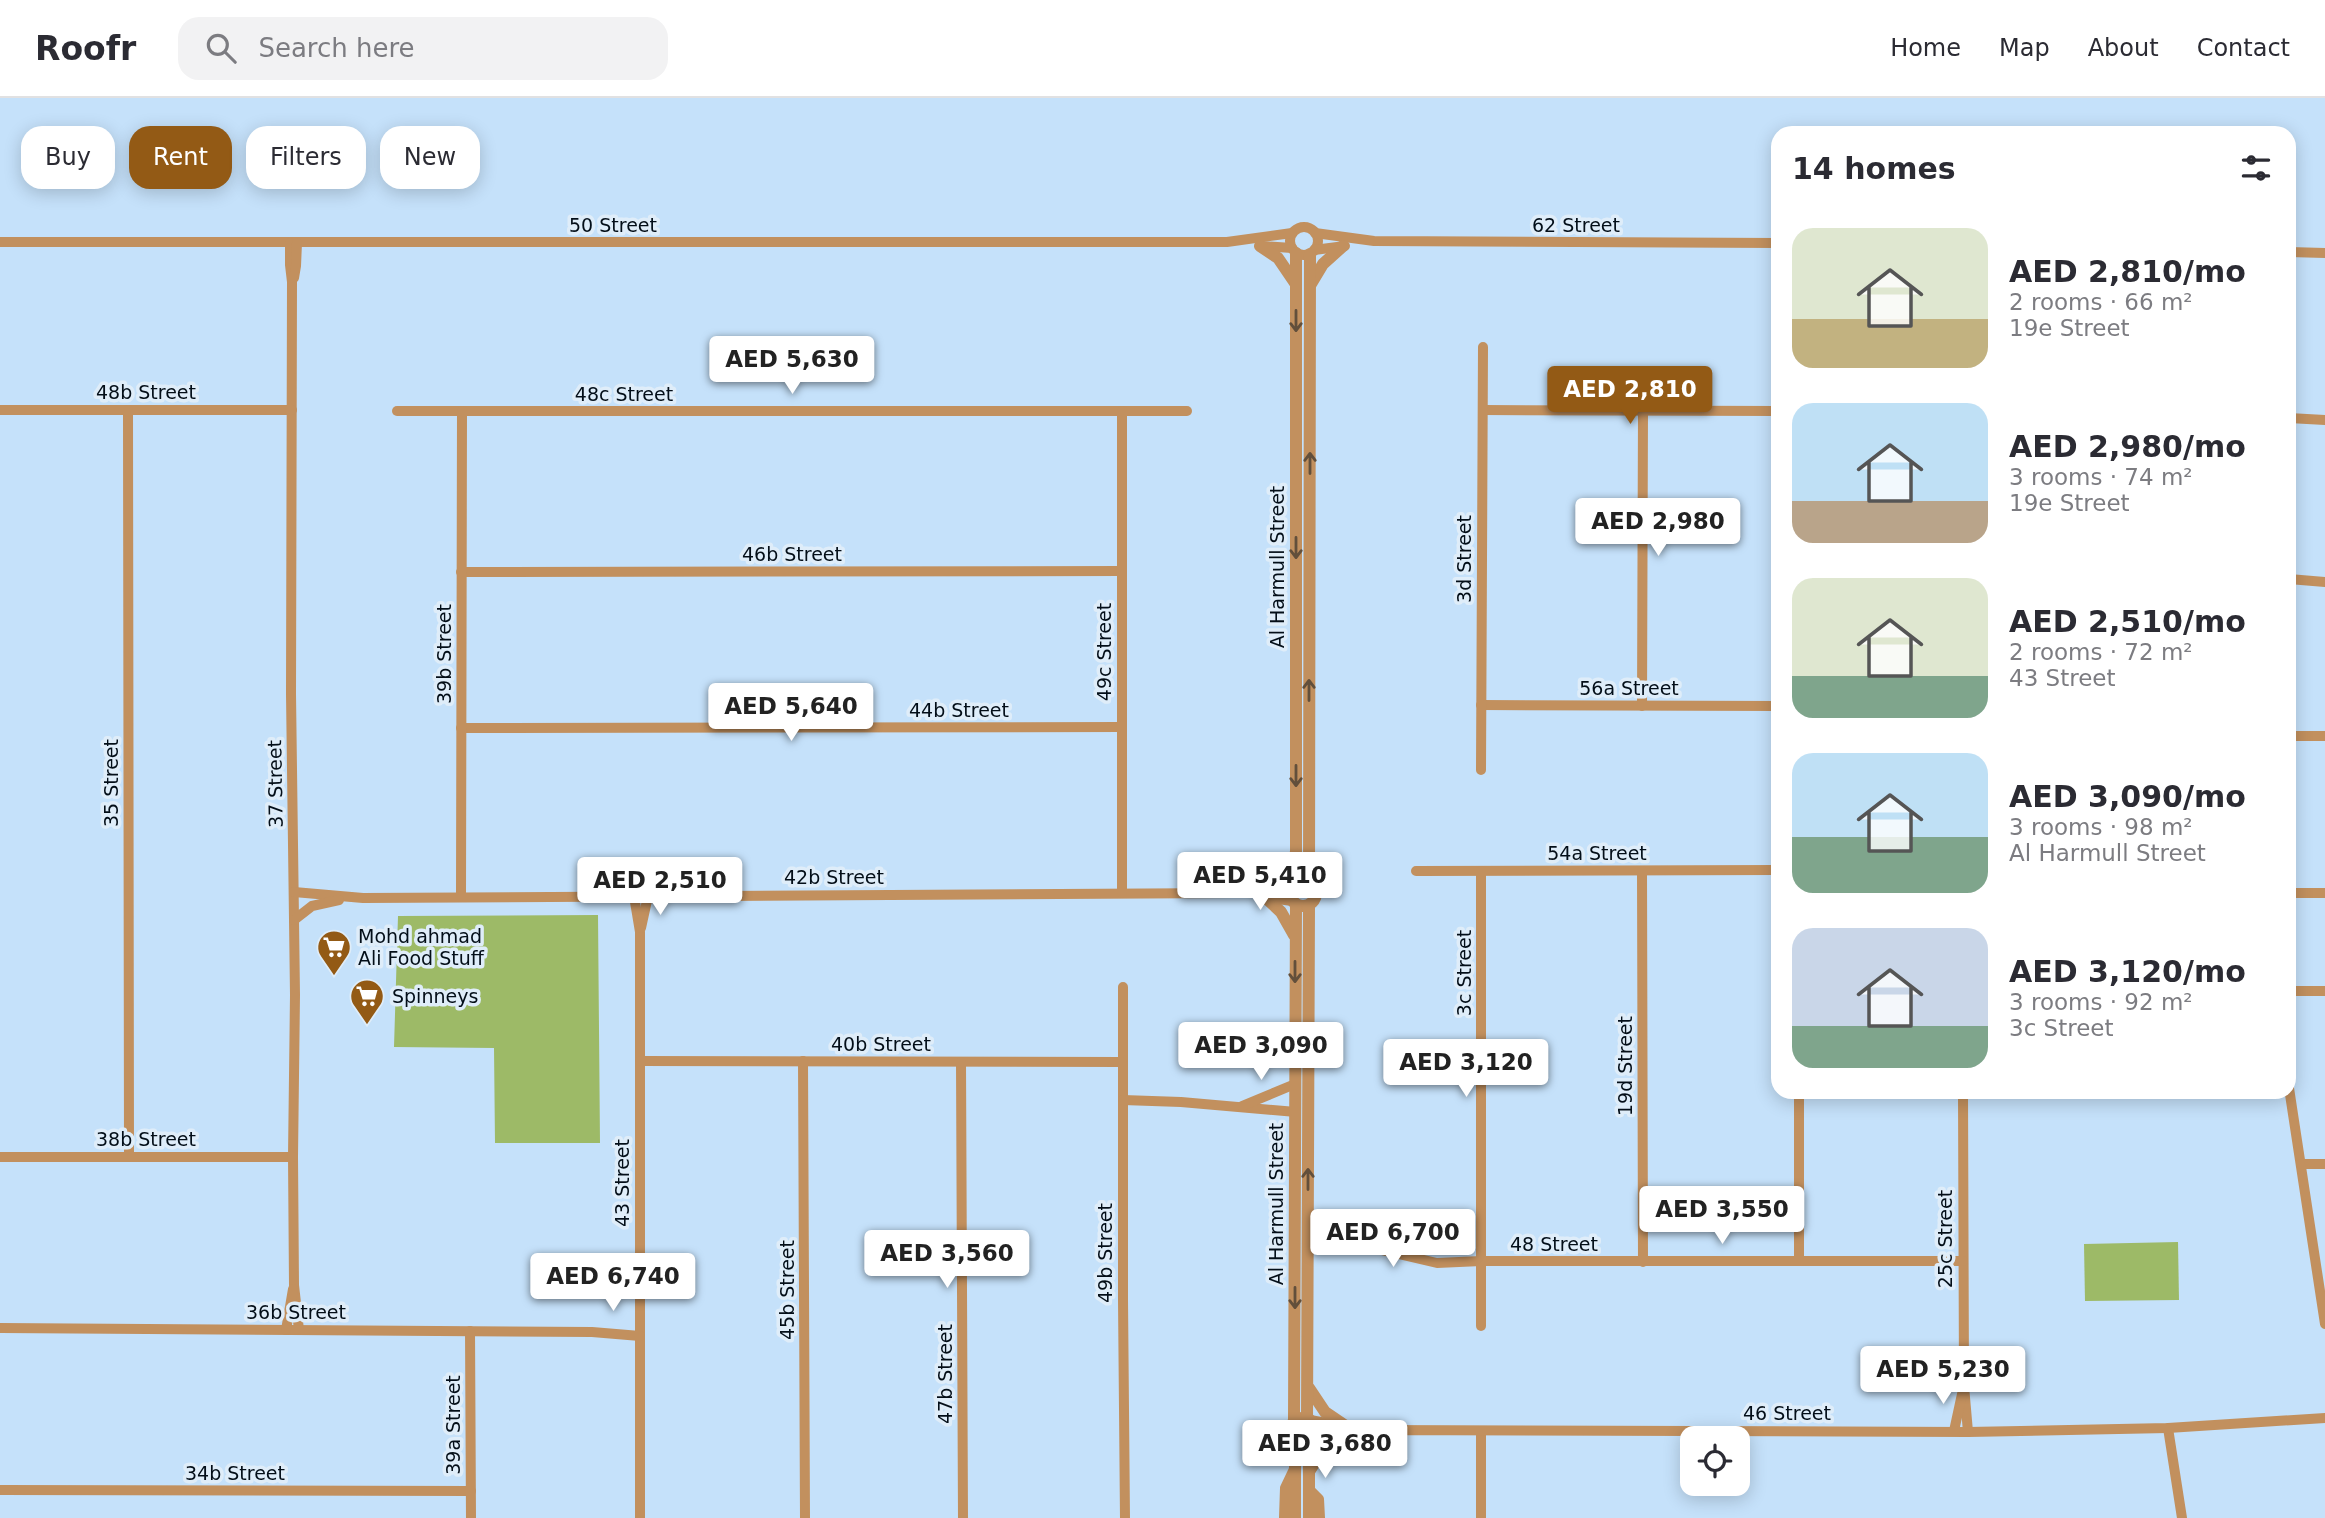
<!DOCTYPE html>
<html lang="en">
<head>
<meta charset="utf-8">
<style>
	:root { --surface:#fff; --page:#f2f2f3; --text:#2b2b33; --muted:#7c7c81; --line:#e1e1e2; --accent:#935a15 }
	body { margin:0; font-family:"DejaVu Sans",sans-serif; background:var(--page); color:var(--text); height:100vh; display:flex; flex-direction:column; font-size:26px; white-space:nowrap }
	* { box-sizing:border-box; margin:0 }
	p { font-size:23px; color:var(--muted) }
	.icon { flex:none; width:38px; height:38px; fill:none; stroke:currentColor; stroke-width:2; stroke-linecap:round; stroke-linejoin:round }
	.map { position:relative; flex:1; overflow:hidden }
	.side { position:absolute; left:1771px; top:28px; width:525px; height:973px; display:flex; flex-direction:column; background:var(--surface); border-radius:21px; box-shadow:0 4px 18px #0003 }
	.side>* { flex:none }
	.banner { position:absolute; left:21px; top:28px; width:665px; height:63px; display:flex; gap:14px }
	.buttons { position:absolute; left:1680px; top:1328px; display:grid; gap:14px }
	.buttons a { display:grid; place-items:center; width:70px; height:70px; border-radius:14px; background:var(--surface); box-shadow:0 4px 18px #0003; font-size:35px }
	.price { position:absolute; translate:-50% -60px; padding:0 16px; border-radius:7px; background:#fff; color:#222; font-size:23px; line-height:46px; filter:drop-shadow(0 2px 4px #0008) }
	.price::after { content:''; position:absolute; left:50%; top:42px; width:21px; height:16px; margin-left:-10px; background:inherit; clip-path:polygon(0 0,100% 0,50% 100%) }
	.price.selected { background:var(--accent); color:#fff }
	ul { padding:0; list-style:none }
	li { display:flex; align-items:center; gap:21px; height:175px; padding:0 21px }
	li span { display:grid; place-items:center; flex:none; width:196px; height:140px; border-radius:21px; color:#555 }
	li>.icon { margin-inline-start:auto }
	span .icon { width:84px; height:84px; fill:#fffc; stroke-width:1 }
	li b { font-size:30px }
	h2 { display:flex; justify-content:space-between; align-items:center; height:84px; padding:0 21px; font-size:30px }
	.tag { padding:0 24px; border-radius:21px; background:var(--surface); box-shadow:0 4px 18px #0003; font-size:24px; line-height:63px }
	.tag.selected { background:var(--accent); color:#fff }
	header { display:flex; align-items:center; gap:42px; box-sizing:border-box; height:98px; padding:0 35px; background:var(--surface); border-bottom:2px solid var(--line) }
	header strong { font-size:33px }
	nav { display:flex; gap:38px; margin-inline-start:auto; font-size:24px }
	.search { width:490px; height:63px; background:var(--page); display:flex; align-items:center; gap:18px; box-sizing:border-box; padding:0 24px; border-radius:21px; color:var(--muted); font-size:26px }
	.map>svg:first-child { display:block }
</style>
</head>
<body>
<header>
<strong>Roofr</strong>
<div class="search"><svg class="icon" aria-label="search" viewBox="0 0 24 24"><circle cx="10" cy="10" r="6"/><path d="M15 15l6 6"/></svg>Search here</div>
<nav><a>Home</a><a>Map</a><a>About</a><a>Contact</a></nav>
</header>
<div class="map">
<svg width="2325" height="1420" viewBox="0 0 2325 1420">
	<rect width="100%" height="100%" fill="#c5e1fa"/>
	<!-- green -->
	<g fill="#9dba67">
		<polygon points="598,817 600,1045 495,1045 494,950 394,949 398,818"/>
		<polygon points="2178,1144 2179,1202 2085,1203 2084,1146"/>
	</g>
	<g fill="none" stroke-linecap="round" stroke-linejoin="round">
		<!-- minor -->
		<g stroke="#c2905e" stroke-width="10">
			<circle cx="1304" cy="143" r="14"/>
			<polyline points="1315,135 1374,143 1778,145"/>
			<polyline points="0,144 1227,144 1292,135"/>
			<polyline points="290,145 290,167 292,184 291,596 295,897 293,1059 294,1187 299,1232"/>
			<polyline points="1262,148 1292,150"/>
			<polyline points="1314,152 1345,148"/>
			<polyline points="2289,154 2325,155"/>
			<polyline points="294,180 296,168 297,145"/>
			<polyline points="0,312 292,312"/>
			<polyline points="128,312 129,1059"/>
			<polyline points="1483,312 1778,313"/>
			<polyline points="397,313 1187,313"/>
			<polyline points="2289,320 2325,322"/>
			<polyline points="461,474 1122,473"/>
			<polyline points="2289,481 2325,484"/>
			<polyline points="1481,607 1778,608"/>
			<polyline points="1642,608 1643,312"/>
			<polyline points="461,630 1122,629"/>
			<polyline points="2289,638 2325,638"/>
			<polyline points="1481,672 1483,249"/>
			<polyline points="1416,773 1778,772"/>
			<polyline points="1642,773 1643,1164"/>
			<polyline points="294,794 363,800 1232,795 1293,787"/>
			<polyline points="1122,795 1122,313"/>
			<polyline points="2289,795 2325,795"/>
			<polyline points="461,798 462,313"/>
			<polyline points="634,798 640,834 640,1420"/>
			<polyline points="1264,799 1292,803"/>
			<polyline points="294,822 312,808 339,802"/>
			<polyline points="641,830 648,798"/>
			<polyline points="1123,889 1123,1202 1125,1420"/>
			<polyline points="2289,893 2325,893"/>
			<polyline points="640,963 1122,964"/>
			<polyline points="803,963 805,1420"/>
			<polyline points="961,964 963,1420"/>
			<polyline points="2289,990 2325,1226"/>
			<polyline points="1799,994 1799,1163"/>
			<polyline points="1963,994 1964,1288 1968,1334"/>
			<polyline points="1123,1002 1181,1004 1296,1014"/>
			<polyline points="1242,1008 1295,986"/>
			<polyline points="0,1059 293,1059"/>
			<polyline points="2301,1066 2325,1066"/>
			<polyline points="1308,1140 1377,1151 1437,1165 1481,1163 1963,1163"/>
			<polyline points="1481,1228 1481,773"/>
			<polyline points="0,1230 592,1234 640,1238"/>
			<polyline points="286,1232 293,1191"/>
			<polyline points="470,1233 471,1420"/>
			<polyline points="1310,1322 1343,1328"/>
			<polyline points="2168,1330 2182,1420"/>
			<polyline points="1481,1333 1481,1420"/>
			<polyline points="1954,1333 1962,1296"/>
			<polyline points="1313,1341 1374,1332 1968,1334 2168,1330 2325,1320"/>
			<polyline points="1309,1391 1319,1401 1320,1420"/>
			<polyline points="0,1392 471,1393"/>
			<polyline points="1284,1420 1285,1390 1295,1369"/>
		</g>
		<!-- tertiary -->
		<g stroke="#c2905e" stroke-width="12">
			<polyline points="1260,148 1278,160 1295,185"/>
			<polyline points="1296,155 1296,784"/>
			<polyline points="1311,186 1323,166 1343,148"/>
			<circle cx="1303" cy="795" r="13"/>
			<polyline points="1309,783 1310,156"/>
			<polyline points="1261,791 1296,756"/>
			<polyline points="1265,799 1281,814 1294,837"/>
			<polyline points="1309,1290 1325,1314 1347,1329"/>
			<circle cx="1303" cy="1333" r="13"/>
			<polyline points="1307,1321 1309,807"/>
			<polyline points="1294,1323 1296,806"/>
			<polyline points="1310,1372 1322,1353 1343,1336"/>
			<polyline points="1295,1420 1295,1343"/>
			<polyline points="1309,1420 1309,1344"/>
		</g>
	</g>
	<!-- one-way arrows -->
	<defs><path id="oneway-shaft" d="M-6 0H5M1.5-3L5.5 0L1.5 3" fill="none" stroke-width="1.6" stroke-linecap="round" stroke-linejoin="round" transform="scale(1.75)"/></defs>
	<g stroke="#624f3b">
		<use href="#oneway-shaft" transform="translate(1296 223) rotate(90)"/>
		<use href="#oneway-shaft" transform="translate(1310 365) rotate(-90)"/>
		<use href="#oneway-shaft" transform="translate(1296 450) rotate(90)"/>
		<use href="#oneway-shaft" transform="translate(1309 592) rotate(-90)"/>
		<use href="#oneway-shaft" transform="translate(1296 678) rotate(90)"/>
		<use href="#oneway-shaft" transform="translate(1295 874) rotate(90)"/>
		<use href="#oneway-shaft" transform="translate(1308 1081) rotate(-90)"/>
		<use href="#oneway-shaft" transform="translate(1295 1200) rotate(90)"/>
	</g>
	<!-- icons -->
	<defs>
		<g id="supermarket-pin" transform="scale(1.75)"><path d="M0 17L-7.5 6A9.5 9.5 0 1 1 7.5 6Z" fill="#935a15" stroke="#dfedf9"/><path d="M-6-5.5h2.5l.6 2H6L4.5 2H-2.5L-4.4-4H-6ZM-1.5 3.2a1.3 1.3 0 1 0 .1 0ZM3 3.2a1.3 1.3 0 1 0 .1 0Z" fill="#fff"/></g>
	</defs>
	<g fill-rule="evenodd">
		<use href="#supermarket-pin" x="334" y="849"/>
		<use href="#supermarket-pin" x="367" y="898"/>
	</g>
	<g text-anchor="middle" stroke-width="7" stroke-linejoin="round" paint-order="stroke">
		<!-- street labels -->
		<g font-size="19" fill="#030e18" stroke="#dfedf9">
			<text x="613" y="134">50 Street</text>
			<text x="1576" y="134">62 Street</text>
			<text x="146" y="301">48b Street</text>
			<text x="624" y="303">48c Street</text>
			<text x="792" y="463">46b Street</text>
			<text transform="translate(1464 461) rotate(-90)" y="7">3d Street</text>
			<text transform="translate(1277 469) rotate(-90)" y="7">Al Harmull Street</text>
			<text transform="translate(1104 554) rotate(-90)" y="7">49c Street</text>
			<text transform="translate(444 556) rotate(-90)" y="7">39b Street</text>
			<text x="1629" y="597">56a Street</text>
			<text x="959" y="619">44b Street</text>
			<text transform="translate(111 685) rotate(-90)" y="7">35 Street</text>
			<text transform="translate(275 686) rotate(-91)" y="7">37 Street</text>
			<text x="1597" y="762">54a Street</text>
			<text x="834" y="786">42b Street</text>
			<text transform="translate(1464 875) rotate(-90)" y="7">3c Street</text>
			<text x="881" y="953">40b Street</text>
			<text transform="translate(1625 968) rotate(-90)" y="7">19d Street</text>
			<text x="146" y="1048">38b Street</text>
			<text transform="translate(622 1085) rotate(-90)" y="7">43 Street</text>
			<text transform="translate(1276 1106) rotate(-90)" y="7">Al Harmull Street</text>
			<text transform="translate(1945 1141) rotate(-90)" y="7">25c Street</text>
			<text x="1554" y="1153">48 Street</text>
			<text transform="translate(1105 1155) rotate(-90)" y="7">49b Street</text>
			<text transform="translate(787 1192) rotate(-90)" y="7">45b Street</text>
			<text x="296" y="1221">36b Street</text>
			<text transform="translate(945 1276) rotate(-90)" y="7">47b Street</text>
			<text x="1787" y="1322">46 Street</text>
			<text transform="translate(453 1327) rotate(-90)" y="7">39a Street</text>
			<text x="235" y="1382">34b Street</text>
		</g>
		<!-- poi labels -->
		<g font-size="19" fill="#030e18" stroke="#dfedf9" text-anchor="start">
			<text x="358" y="845">Mohd ahmad<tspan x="358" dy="22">Ali Food Stuff</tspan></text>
			<text x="392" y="905">Spinneys</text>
		</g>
	</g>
</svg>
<div class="buttons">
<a><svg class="icon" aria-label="locate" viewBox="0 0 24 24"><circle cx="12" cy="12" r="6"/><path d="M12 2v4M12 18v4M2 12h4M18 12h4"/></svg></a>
</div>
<b class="price" style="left:792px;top:298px">AED 5,630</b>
<b class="price selected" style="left:1630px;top:328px">AED 2,810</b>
<b class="price" style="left:1658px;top:460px">AED 2,980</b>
<b class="price" style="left:791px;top:645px">AED 5,640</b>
<b class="price" style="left:1260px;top:814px">AED 5,410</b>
<b class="price" style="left:660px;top:819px">AED 2,510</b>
<b class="price" style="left:1261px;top:984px">AED 3,090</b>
<b class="price" style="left:1466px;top:1001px">AED 3,120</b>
<b class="price" style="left:1722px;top:1148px">AED 3,550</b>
<b class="price" style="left:1393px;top:1171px">AED 6,700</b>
<b class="price" style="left:947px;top:1192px">AED 3,560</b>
<b class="price" style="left:613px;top:1215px">AED 6,740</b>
<b class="price" style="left:1943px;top:1308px">AED 5,230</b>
<b class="price" style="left:1325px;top:1382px">AED 3,680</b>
<div class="banner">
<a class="tag">Buy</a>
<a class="tag selected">Rent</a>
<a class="tag">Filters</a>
<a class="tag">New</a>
</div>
<section class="side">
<h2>14 homes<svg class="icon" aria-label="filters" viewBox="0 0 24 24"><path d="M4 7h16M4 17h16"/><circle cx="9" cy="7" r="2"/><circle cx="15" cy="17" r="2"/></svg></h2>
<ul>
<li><span style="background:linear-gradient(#dfe7d0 65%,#c2b280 0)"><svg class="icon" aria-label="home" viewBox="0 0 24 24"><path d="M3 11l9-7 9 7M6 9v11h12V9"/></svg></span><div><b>AED 2,810/mo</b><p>2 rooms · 66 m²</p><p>19e Street</p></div></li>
<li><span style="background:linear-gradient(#bfe0f5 70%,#b9a48a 0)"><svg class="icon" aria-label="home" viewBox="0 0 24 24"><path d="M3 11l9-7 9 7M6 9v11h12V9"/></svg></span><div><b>AED 2,980/mo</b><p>3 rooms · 74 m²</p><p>19e Street</p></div></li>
<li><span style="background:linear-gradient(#dfe7d0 70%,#7fa58c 0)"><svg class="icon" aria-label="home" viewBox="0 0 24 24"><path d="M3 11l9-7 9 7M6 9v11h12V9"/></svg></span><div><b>AED 2,510/mo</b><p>2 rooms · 72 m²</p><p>43 Street</p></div></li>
<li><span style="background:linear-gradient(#bfe0f5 60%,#7fa58c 0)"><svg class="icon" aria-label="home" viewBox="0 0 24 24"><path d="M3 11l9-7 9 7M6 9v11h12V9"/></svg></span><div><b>AED 3,090/mo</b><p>3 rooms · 98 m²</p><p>Al Harmull Street</p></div></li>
<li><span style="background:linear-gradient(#c9d6e8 70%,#7fa58c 0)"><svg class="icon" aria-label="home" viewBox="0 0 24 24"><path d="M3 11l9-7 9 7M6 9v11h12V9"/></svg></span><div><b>AED 3,120/mo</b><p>3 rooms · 92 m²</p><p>3c Street</p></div></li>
</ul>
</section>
</div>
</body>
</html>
